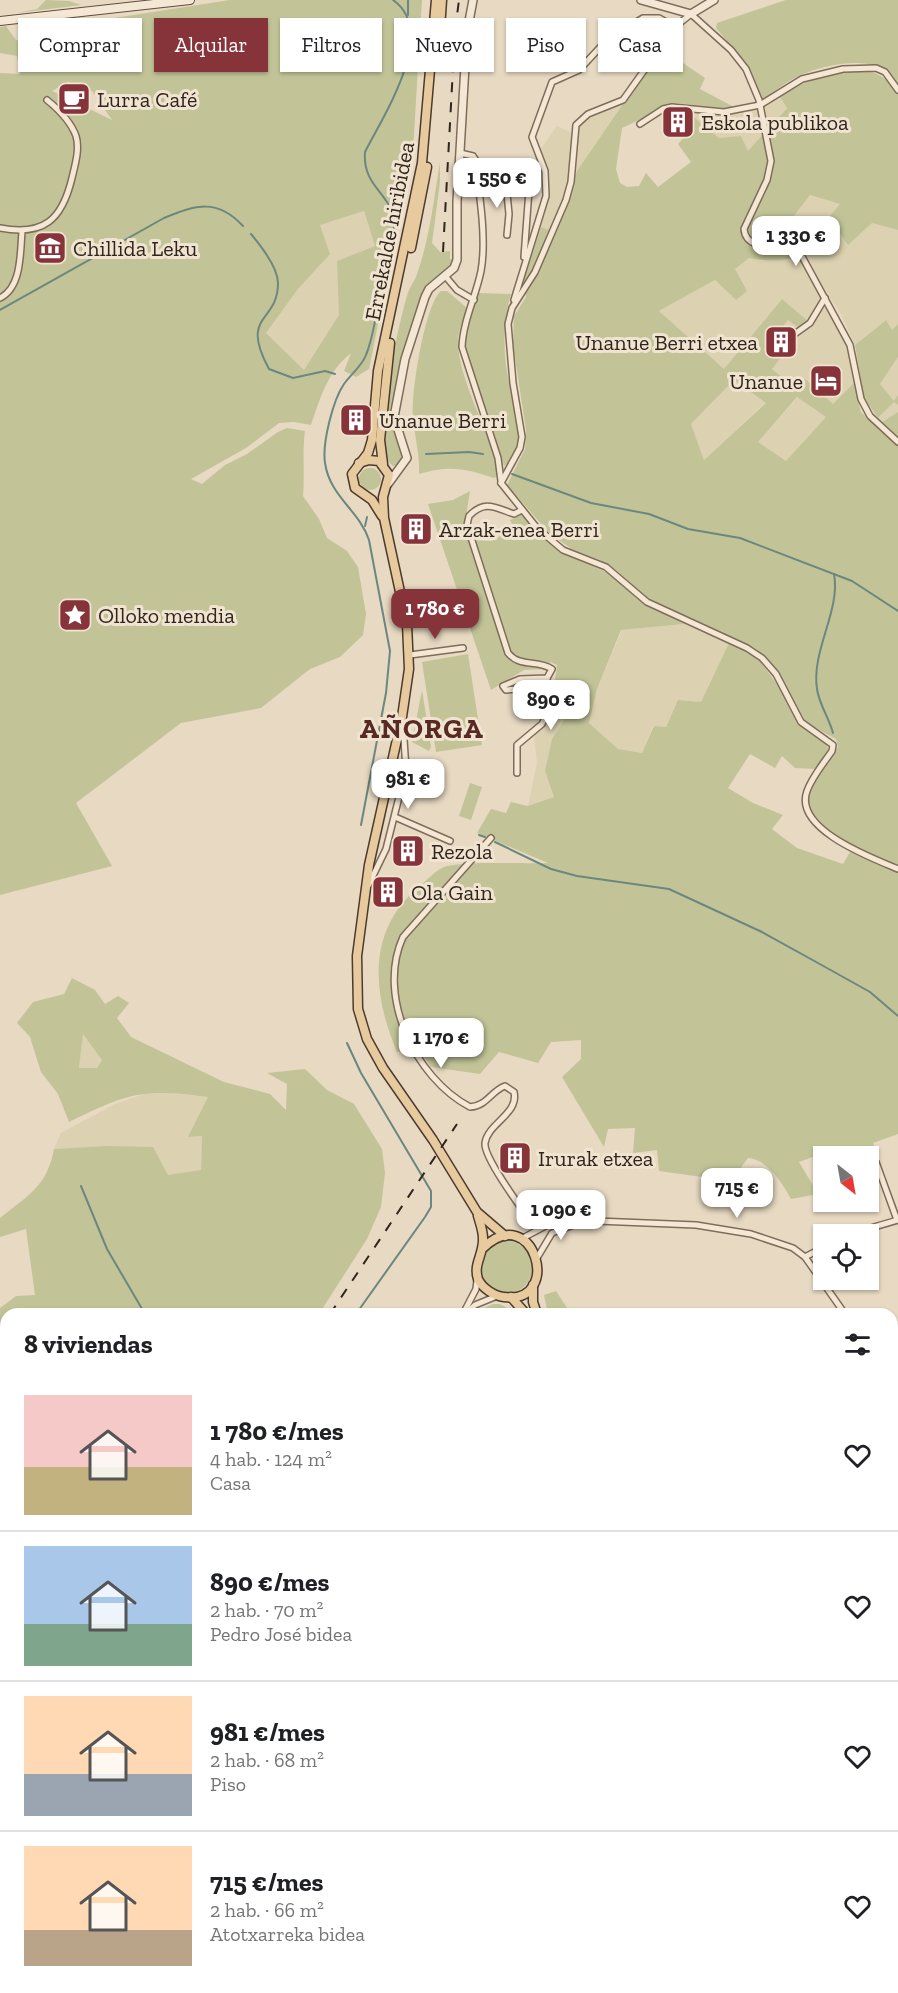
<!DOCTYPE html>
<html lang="es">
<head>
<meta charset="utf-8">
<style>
	:root { --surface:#fff; --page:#f6f6f6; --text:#202124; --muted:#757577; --line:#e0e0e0; --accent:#86333a }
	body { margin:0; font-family:"Zilla Slab",serif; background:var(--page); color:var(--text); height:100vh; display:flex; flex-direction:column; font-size:22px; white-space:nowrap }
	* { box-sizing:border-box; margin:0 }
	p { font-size:20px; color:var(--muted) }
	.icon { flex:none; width:33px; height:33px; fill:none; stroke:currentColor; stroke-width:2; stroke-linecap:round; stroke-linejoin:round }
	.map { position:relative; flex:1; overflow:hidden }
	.sheet { position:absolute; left:0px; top:1308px; width:898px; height:686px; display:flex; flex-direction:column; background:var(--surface); border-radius:18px 18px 0 0; box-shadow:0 2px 4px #0004 }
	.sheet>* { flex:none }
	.guide { position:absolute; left:18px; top:18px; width:862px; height:54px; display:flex; gap:12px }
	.needle { width:39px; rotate:149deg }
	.fabs { position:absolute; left:813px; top:1146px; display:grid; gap:12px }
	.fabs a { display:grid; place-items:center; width:66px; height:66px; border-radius:0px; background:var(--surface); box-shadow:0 2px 4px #0004; font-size:30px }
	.price { position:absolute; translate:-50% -51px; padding:0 14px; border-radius:12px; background:#fff; color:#222; font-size:20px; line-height:39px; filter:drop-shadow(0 2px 3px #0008) }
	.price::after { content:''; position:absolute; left:50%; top:36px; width:18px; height:14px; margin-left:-9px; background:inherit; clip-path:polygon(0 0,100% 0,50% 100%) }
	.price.selected { background:var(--accent); color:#fff }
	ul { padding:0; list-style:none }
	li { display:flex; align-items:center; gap:18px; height:150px; padding:0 24px }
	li+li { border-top:2px solid var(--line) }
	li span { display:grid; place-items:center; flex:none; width:168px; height:120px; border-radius:0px; color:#555 }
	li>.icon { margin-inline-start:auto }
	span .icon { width:72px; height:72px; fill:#fffc; stroke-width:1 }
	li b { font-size:26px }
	h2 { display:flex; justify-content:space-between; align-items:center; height:72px; padding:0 24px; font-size:26px }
	.chip { padding:0 21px; border-radius:0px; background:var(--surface); box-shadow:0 2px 4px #0004; font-size:21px; line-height:54px }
	.chip.selected { background:var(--accent); color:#fff }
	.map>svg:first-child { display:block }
</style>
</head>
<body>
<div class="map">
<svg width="898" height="1993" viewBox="0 0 898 1993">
	<rect width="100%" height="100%" fill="#e7d9c2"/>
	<!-- farmland -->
	<g fill="#dcd2b1">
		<polygon points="780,97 787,107 748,152 719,138 689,113 737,114 764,108"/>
		<polygon points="623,103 577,171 555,233 541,227 549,197 546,164 541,149 557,126 572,133 589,116"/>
		<polygon points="810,195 841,204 872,223 898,230 898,324 892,330 885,320 855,345 841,314 818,279 807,253 786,226"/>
		<polygon points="364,211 375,246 337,261 340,315 304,370 266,333 298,289 329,254 319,225"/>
		<polygon points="800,257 837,321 852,358 854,383 833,404 793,386 771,368 768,344 788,320 803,331 782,299 724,370 659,311 715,280 736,300 735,269 749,258 762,261"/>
		<polygon points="898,357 898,395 894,402 898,405 898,412 882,422 878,418 894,402 880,384"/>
		<polygon points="734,380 766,402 704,460 691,424"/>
		<polygon points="798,397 826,417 786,462 758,442"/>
		<polygon points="684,624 729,643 701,702 678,700 666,727 653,726 642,753 618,749 589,723 597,689 622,630"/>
		<polygon points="573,680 584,687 552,739 554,797 528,806 537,763 534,735 545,724 548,681"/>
		<polygon points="83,1033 102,1060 97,1068 79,1068"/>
		<polygon points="153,1091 209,1097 189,1137 202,1136 201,1171 168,1175 106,1146 54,1149 61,1133 115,1104"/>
	</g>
	<!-- green -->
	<g fill="#c2c498" fill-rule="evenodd">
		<polygon points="46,0 69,1 81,5 17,13 37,9"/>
		<path d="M230 0H422L413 151 369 369 356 377 344 371 351 353C328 371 320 398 311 425L294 422 279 423 246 448 191 479 202 484 225 465 247 454 278 432 287 428 305 431C302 453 305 473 303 496L319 519 327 538 347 551 358 567 366 614 363 635 340 657 310 669 261 708 181 723 76 803 112 866 0 895V73L20 74 17 56 0 53V27L6 26 16 40 69 51 89 45 108 19ZM68 82 92 91 112 120 52 91ZM364 211 375 246 337 261 339 315 304 370 266 333 298 289 330 254 320 225Z"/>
		<path d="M786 0H898V84C880 52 829 63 801 75 787 81 774 92 762 100L749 67 716 28 717 23Z"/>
		<polygon points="85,17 65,21 50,33 19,26 50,22 53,26 62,20"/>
		<path d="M661 48 705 78 700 89 734 107 722 108 675 103 622 128 616 169 620 183 627 187 639 186 646 173 658 187 691 162 678 144 691 130 689 113 719 138 741 136 748 151 787 108 780 97C812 75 874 49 898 95V230L872 223 848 245 829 217 840 204 810 195 786 226 807 253C791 261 767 262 749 258L735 269 747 291 736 300 715 280 659 311 724 369 782 299 810 323 803 331 788 320 768 344 782 356 772 369 793 386 805 379 833 404 854 383 861 412 898 446V866C874 857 800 828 809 796 814 778 828 762 838 747L836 739 806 723 780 676 767 658 755 648 718 634 646 597 616 570 600 560 573 550 549 533 507 485 525 449 526 430 513 345 514 316 526 297 524 278 541 227 556 233 577 171ZM734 380 766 403 704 460 691 424ZM797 397 826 417 786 461 758 442Z"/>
		<path d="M440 162V182L432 243 440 252 450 251V259H453L448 270 425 290 402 364 391 414 402 459 398 465 393 466C369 452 399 322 407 296 409 287 416 280 418 271 430 236 434 198 440 162Z"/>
		<path d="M441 291H447L467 308C464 318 459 328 458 339 457 381 492 431 498 476L494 478C465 468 449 465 419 474 420 453 414 435 413 415 411 392 425 304 441 291Z"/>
		<path d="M478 293 511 294C502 324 503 357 510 387 514 403 521 422 519 438 518 448 513 462 504 466L465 351 466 335Z"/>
		<polygon points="886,320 892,330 898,324 898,357 880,384 894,401 898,395 898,405 894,402 878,418 864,398 855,345"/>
		<polygon points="898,412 898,438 882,422"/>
		<circle cx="370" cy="479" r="11"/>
		<path d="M470 491 465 523 468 540 492 541 514 528 510 520 521 515 563 552 612 575 636 598 684 624 621 630 597 689 589 723 618 749 642 753 654 726 666 727 678 700 701 702 729 643 751 653 759 660 781 689 798 722 806 730 825 740 829 752 816 769 795 768 782 756 775 768 750 754 728 788 753 803 783 815 772 829 797 848 843 864 850 852 898 872V1134L873 1143 876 1153 865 1156H824L823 1162 821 1154 799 1162 818 1194 791 1199C783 1184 767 1159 748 1158L731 1181 659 1171 657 1150 633 1153 635 1128 608 1129 604 1147 562 1077 581 1059V1040L551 1042 538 1063 499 1052 480 1074 431 1067 419 1049 397 1052C372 993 366 929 421 885 428 879 438 868 447 866 473 861 519 864 548 863L477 833 491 809 506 813 511 802 528 806 554 797 545 771 552 739 584 688 573 680 555 681 557 665 550 662 548 669 524 670 491 690 428 504 453 500Z"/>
		<polygon points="468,654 482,745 436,752 422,662"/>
		<polygon points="422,690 431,747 429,751 412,742"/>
		<polygon points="470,783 482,787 471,820 459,816"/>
		<path d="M72 978 95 990 105 1004 118 996 129 1003 117 1018 131 1037 224 1082 270 1094 286 1110 287 1084 267 1073 305 1069 327 1090 354 1104 382 1149 385 1173 381 1207 367 1239 319 1314H6V1500L0 1498V1308L16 1296 35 1295 26 1229 0 1237V1218C27 1196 47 1187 54 1149L106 1146 153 1147 168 1175 201 1170 202 1136 188 1137 208 1097C142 1088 128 1093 69 1122L58 1094 41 1072 30 1037 17 1023 33 1002 64 994ZM83 1034 102 1060 97 1068H79Z"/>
		<circle cx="507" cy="1267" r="26"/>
		<polygon points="556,1291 571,1314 548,1314 544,1295"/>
		<polygon points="493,1304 500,1304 517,1314 472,1314"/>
		<polygon points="892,1677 898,1686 898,1781 893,1782"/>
		<polygon points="0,1733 6,1742 6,1988 208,1988 217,1993 0,1993"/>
		<polygon points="595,1988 661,1988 659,1993 587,1993"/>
	</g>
	<!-- water -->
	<polygon fill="#a4bbb2" stroke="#6c877f" stroke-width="1.5" points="4,1942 6,1943 6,1979 0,1969 0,1944"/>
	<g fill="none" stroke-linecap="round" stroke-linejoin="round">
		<!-- stream -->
		<g stroke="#6c877f" stroke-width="2">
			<polyline points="408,0 408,15"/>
			<path d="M251 234C261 246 278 267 278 283 278 324 239 313 269 369L293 378 325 371 335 374"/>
			<path d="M0 310 164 218C196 205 217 198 243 226"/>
			<polyline points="426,454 469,452 483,454"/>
			<polyline points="512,474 591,503 649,514 688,529 740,538 852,581 898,611"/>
			<polyline points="365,526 367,517"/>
			<path d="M833 733C829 718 819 704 817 689 811 651 841 610 834 574"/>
			<path d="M361 825 386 693 390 651 369 540C359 510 330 497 325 463 322 443 333 400 344 384 351 374 362 366 366 355 373 338 375 319 379 302 384 277 393 251 394 226 395 194 362 189 365 152 383 116 439 32 393 0"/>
			<polyline points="479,835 485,837"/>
			<polyline points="495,842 551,869 577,876 669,889 762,932 818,963 870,992 898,1016"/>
			<polyline points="347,1043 361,1073 431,1191 431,1207 425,1217 356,1314"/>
			<polyline points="81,1186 107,1249 145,1314"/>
			<polyline points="0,1337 6,1337"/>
			<polyline points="895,1924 898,1923"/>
			<polyline points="15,1988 18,1993"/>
		</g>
		<!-- minor casing -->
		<g stroke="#7f6c5c" stroke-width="8">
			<g id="minor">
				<polyline points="640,124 663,109 672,107 724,112 760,105 802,79 843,69 876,68 885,72 898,90"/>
				<path d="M460 153 473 156 475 159C479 192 487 238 481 271 476 296 463 321 462 347L498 458 501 481"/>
				<polyline points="479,190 498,186 500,181 497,165 500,162 504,163 509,214 507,235"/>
				<path d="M0 228C44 236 62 220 72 178 75 165 80 149 76 136 71 122 58 109 47 100"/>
				<polyline points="524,257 529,190 526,167"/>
				<polyline points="446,277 457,290 474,300"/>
				<path d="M0 298C22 287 20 253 22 232"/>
				<polyline points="514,300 546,196 545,171 532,137 552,82 579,70 606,41 643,18 659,18 675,27"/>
				<polyline points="796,333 810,323 825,298"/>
				<path d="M501 483 520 448 522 437 513 383 508 324 512 308 535 272 566 200 571 182 576 125 588 114 623 100 675 27 691 14 731 50 746 69 759 100 771 161 767 180 744 229C746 253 781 244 798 249L850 345 861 399 870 416 898 442"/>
				<path d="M501 483 537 528 563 550 606 567 647 602 747 648 762 658 776 674 801 722 833 745 832 751C823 764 812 777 807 791 793 829 872 858 898 869"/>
				<path d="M522 510 514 514C496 508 485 499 469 516L467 525 508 653C520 668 537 659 552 669L547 678 520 679 503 686 506 690 519 689 524 694"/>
				<polyline points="410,655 463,648"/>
				<polyline points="517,773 517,745 542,724 547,714 547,678"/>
				<polyline points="395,817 450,841"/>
				<path d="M491 838 403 937C376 996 415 1078 470 1107 487 1106 491 1091 505 1086L514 1092C519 1114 488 1123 485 1143 483 1158 527 1216 537 1230"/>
				<polyline points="368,886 386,849 406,769 403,725"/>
				<polyline points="868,1160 876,1162 897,1220"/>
				<polyline points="850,1234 898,1220"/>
				<polyline points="521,1239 551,1223 572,1220 696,1225 751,1234 793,1248 805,1257 845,1314"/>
				<polyline points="805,1257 824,1247"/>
				<polyline points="537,1258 552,1233 579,1223"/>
				<polyline points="463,1314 476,1289 477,1280"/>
				<polyline points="465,1314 475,1305 497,1296"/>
				<polyline points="892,1524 898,1522"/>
				<polyline points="892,1572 898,1583"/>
				<polyline points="0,1722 6,1733"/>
				<polyline points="300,1988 305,1993"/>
			</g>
		</g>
		<!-- tertiary casing -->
		<g stroke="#7f6c5c" stroke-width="10">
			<g id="tertiary">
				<polyline points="641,0 691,14 714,0"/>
				<polyline points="388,484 407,458 394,417 405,359 425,297 429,289 454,268 457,260 457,202 467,32 473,0"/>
				<polyline points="0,1609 6,1614"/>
				<polyline points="379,1988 385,1993"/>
			</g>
		</g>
		<!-- secondary casing -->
		<g stroke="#614d3f" stroke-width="10">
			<g id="secondary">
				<polyline points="0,21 190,0"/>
				<polyline points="892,1864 898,1859"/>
				<polyline points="892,1890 898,1893"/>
			</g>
		</g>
		<!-- primary casing -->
		<g stroke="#4d3b2f" stroke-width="11">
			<g id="primary">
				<polyline points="440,29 442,0"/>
				<polyline points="411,248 427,167"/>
				<polyline points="359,463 369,460 379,461 389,475 383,497 384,518 407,624 409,669 402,717 369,865 357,956 358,1009 367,1039 383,1068 433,1140 477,1212 505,1236"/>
				<polyline points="383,464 380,440 390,343"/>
				<polyline points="382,516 372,500 355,488 352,474 368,453 372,440 378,371 422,163 436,0"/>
				<path d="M478 1216C481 1226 485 1237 482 1248 480 1259 474 1267 478 1279 482 1288 494 1296 504 1297 564 1305 534 1198 482 1249"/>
				<polyline points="533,1285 533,1302 537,1314"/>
				<polyline points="511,1297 526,1314"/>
				<polyline points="892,1940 898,1941"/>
				<polyline points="892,1983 898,1982"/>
			</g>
		</g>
		<!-- motorway casing -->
		<g stroke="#4d3b2f" stroke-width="14">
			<g id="motorway">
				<polyline points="892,1791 898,1791"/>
				<polyline points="892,1802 898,1801"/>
				<polyline points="892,1817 898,1816"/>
				<polyline points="892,1972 898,1971"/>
				<polyline points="673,1993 675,1988"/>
				<polyline points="691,1993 693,1988"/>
				<polyline points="705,1993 708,1988"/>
				<polyline points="744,1993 747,1988"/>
			</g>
		</g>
		<!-- minor -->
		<use href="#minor" stroke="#f4e8d4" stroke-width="5"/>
		<!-- tertiary -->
		<use href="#tertiary" stroke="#f4e8d4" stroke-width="7"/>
		<!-- secondary -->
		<use href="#secondary" stroke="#f4e8d4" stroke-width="8"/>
		<!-- primary -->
		<use href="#primary" stroke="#e7ca9e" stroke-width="8"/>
		<!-- motorway -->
		<use href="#motorway" stroke="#cd935c" stroke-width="10"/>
		<!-- rail -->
		<g stroke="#31261e" stroke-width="2" stroke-dasharray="10 10" stroke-linecap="butt">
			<polyline points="443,252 455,31 459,0"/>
			<polyline points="330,1314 457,1124"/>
			<polyline points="722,1988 728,1993"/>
		</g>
	</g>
	<!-- icons -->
	<defs>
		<g id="cafe-square" transform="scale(1.725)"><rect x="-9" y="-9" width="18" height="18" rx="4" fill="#86333a" stroke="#f0e4d1"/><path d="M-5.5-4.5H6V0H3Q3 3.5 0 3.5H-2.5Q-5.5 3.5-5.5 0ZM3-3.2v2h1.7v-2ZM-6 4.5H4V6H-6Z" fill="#fff"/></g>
		<g id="building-square" transform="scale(1.725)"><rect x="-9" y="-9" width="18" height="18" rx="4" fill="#86333a" stroke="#f0e4d1"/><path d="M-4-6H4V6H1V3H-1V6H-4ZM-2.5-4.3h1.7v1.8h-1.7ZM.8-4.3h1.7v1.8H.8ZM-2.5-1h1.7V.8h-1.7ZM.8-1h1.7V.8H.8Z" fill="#fff"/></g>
		<g id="museum-square" transform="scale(1.725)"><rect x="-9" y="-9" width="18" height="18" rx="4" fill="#86333a" stroke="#f0e4d1"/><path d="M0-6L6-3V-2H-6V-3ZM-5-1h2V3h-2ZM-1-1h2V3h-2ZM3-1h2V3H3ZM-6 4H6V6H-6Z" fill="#fff"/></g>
		<g id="hotel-square" transform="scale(1.725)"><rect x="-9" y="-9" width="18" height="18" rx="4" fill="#86333a" stroke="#f0e4d1"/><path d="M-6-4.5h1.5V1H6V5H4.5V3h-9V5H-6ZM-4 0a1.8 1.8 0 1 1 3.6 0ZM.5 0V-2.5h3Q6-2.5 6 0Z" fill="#fff"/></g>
		<g id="sight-square" transform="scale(1.725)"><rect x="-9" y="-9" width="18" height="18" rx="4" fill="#86333a" stroke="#f0e4d1"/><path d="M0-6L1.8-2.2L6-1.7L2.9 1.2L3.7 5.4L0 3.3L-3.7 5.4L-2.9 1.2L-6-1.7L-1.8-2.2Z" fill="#fff"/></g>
	</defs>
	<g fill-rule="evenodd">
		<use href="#cafe-square" x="74" y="99"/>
		<use href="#building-square" x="678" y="122"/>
		<use href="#museum-square" x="50" y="248"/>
		<use href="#building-square" x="781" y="342"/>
		<use href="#hotel-square" x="826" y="381"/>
		<use href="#building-square" x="356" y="420"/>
		<use href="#building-square" x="416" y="529"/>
		<use href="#sight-square" x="75" y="615"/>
		<use href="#building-square" x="408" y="851"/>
		<use href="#building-square" x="388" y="892"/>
		<use href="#building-square" x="515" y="1158"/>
	</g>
	<g text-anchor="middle" stroke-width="6" stroke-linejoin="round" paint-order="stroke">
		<!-- poi labels -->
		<g font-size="22" fill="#31261e" stroke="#f0e4d1" text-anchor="start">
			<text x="97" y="107">Lurra Café</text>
			<text x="701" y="130">Eskola publikoa</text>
			<text x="73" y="256">Chillida Leku</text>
			<text x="758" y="350" text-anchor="end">Unanue Berri etxea</text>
			<text x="803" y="389" text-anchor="end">Unanue</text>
			<text x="379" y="428">Unanue Berri</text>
			<text x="439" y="537">Arzak-enea Berri</text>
			<text x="98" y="623">Olloko mendia</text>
			<text x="431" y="859">Rezola</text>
			<text x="411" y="900">Ola Gain</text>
			<text x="538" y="1166">Irurak etxea</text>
		</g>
		<!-- street labels -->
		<g font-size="22" fill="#31261e" stroke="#f0e4d1">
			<text transform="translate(389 231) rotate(-79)" y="8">Errekalde hiribidea</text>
		</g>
		<!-- district labels -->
		<g font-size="28" font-weight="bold" letter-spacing="1.5" fill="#582a23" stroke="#f0e4d1">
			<text x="422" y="738">AÑORGA</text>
		</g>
	</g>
</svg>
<div class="fabs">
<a><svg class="needle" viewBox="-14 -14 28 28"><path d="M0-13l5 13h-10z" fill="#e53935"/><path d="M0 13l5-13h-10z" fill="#757577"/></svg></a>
<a><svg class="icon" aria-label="locate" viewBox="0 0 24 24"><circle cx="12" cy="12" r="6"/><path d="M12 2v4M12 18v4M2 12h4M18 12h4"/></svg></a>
</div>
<b class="price" style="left:497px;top:209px">1 550 €</b>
<b class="price" style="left:796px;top:267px">1 330 €</b>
<b class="price selected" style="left:435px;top:640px">1 780 €</b>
<b class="price" style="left:551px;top:731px">890 €</b>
<b class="price" style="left:408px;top:810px">981 €</b>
<b class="price" style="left:441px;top:1069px">1 170 €</b>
<b class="price" style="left:737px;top:1219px">715 €</b>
<b class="price" style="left:561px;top:1241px">1 090 €</b>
<div class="guide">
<a class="chip">Comprar</a>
<a class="chip selected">Alquilar</a>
<a class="chip">Filtros</a>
<a class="chip">Nuevo</a>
<a class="chip">Piso</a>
<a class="chip">Casa</a>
</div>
<section class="sheet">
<h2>8 viviendas<svg class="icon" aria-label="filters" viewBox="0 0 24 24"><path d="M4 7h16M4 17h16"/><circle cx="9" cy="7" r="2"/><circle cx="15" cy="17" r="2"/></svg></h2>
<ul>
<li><span style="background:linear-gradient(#f6c9c9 60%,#c2b280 0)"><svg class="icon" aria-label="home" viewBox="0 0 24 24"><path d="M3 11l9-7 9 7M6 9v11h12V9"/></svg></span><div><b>1 780 €/mes</b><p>4 hab. · 124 m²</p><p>Casa</p></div><svg class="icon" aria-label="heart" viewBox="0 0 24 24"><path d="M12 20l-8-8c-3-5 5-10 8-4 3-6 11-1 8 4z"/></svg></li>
<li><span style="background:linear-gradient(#a9c7e8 65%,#7fa58c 0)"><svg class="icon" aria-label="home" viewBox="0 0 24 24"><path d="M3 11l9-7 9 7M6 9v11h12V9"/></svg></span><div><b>890 €/mes</b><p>2 hab. · 70 m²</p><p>Pedro José bidea</p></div><svg class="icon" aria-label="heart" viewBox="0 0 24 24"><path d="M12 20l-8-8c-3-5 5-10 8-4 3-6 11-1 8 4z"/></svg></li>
<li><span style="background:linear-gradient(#ffd9b3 65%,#9aa5b1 0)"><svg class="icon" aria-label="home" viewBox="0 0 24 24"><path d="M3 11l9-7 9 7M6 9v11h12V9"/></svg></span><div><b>981 €/mes</b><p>2 hab. · 68 m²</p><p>Piso</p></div><svg class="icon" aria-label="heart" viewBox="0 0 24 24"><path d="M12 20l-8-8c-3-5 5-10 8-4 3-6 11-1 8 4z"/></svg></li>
<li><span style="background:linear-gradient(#ffd9b3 70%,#b9a48a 0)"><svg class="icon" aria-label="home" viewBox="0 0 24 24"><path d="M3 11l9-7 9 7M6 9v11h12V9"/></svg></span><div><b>715 €/mes</b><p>2 hab. · 66 m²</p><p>Atotxarreka bidea</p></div><svg class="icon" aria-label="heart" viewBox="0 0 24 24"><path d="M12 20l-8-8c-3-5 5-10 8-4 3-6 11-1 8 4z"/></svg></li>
</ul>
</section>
</div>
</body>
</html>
